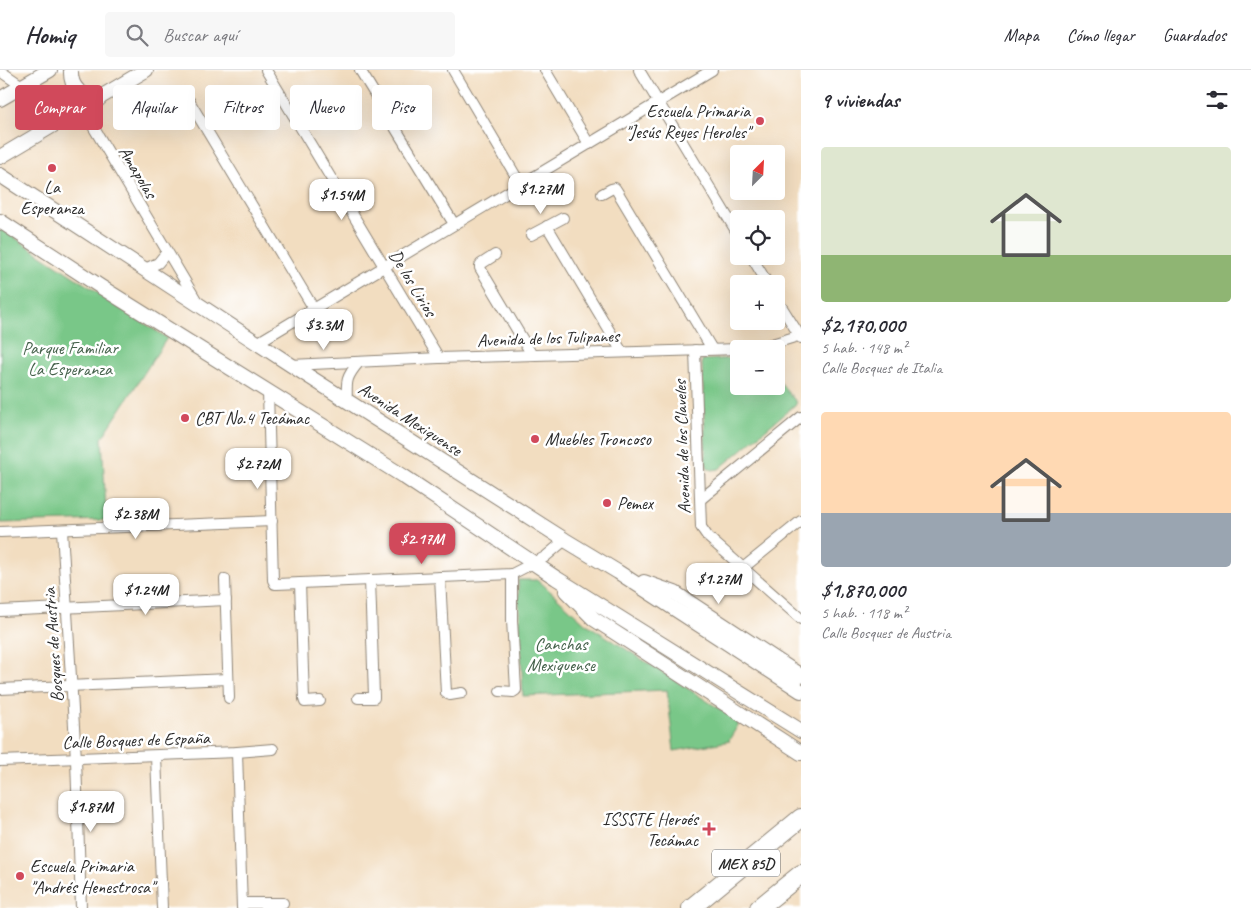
<!DOCTYPE html>
<html lang="es">
<head>
<meta charset="utf-8">
<style>
	:root { --surface:#fff; --page:#f7f7f7; --text:#2b2b33; --muted:#7c7c81; --line:#e1e1e2; --accent:#d1495b }
	body { margin:0; font-family:Caveat,sans-serif; background:var(--page); color:var(--text); height:100vh; display:flex; flex-direction:column; font-size:19px; white-space:nowrap }
	* { box-sizing:border-box; margin:0 }
	p { font-size:16px; color:var(--muted) }
	.icon { flex:none; width:28px; height:28px; fill:none; stroke:currentColor; stroke-width:2; stroke-linecap:round; stroke-linejoin:round }
	.map { position:relative; flex:1; overflow:hidden }
	.panel { display:flex; flex-direction:column; background:var(--surface); width:450px }
	.panel>* { flex:none }
	.hud { position:absolute; left:15px; top:15px; width:475px; height:45px; display:flex; gap:10px }
	.needle { width:32px; rotate:24deg }
	.controls { position:absolute; left:730px; top:75px; display:grid; gap:10px }
	.controls a { display:grid; place-items:center; width:55px; height:55px; border-radius:5px; background:var(--surface); box-shadow:0 5px 20px #0002; font-size:25px }
	.price { position:absolute; translate:-50% -42px; padding:0 11px; border-radius:10px; background:#fff; color:#222; font-size:16px; line-height:32px; filter:drop-shadow(0 1px 2px #0008) }
	.price::after { content:''; position:absolute; left:50%; top:30px; width:15px; height:11px; margin-left:-8px; background:inherit; clip-path:polygon(0 0,100% 0,50% 100%) }
	.price.current { background:var(--accent); color:#fff }
	ul { padding:0; list-style:none }
	li { display:grid; align-content:center; gap:10px; height:265px; padding:0 20px }
	li span { display:grid; place-items:center; height:155px; border-radius:5px; color:#555 }
	li>.icon { margin-inline-start:auto }
	span .icon { width:90px; height:90px; fill:#fffc; stroke-width:1 }
	li b { font-size:21px }
	h2 { display:flex; justify-content:space-between; align-items:center; height:60px; padding:0 20px; font-size:21px }
	.chip { padding:0 18px; border-radius:5px; background:var(--surface); box-shadow:0 5px 20px #0002; font-size:18px; line-height:45px }
	.chip.current { background:var(--accent); color:#fff }
	header { display:flex; align-items:center; gap:30px; box-sizing:border-box; height:70px; padding:0 25px; background:var(--surface); border-bottom:1px solid var(--line) }
	header strong { font-size:24px }
	nav { display:flex; gap:28px; margin-inline-start:auto; font-size:18px }
	.search { width:350px; height:45px; background:var(--page); display:flex; align-items:center; gap:12px; box-sizing:border-box; padding:0 18px; border-radius:5px; color:var(--muted); font-size:19px }
	main { display:flex; flex:1; min-height:0 }
	.map>svg:first-child { display:block }
</style>
</head>
<body>
<header>
<strong>Homiq</strong>
<div class="search"><svg class="icon" aria-label="search" viewBox="0 0 24 24"><circle cx="10" cy="10" r="6"/><path d="M15 15l6 6"/></svg>Buscar aquí</div>
<nav><a>Mapa</a><a>Cómo llegar</a><a>Guardados</a></nav>
</header>
<main>
<div class="map">
<svg width="801" height="838" viewBox="0 0 801 838">
	<rect width="100%" height="100%" fill="#fff"/>
	<filter id="ink" filterUnits="userSpaceOnUse"><feTurbulence type="fractalNoise" baseFrequency=".02" numOctaves="2"/><feDisplacementMap in="SourceGraphic" scale="10" xChannelSelector="R" yChannelSelector="G"/><feConvolveMatrix kernelMatrix="1 2 1 2 8 2 1 2 1" color-interpolation-filters="sRGB"/></filter>
	<filter id="wash" filterUnits="userSpaceOnUse"><feTurbulence type="fractalNoise" baseFrequency=".0096" numOctaves="4" result="noise"/><feDisplacementMap in="SourceGraphic" scale="20" xChannelSelector="R" yChannelSelector="G"/><feGaussianBlur stdDeviation="1.12" result="paint"/><feColorMatrix in="noise" values="0 0 0 0 0 0 0 0 0 0 0 0 0 0 0 0 0 1.4 0 .05"/><feComposite in="paint" operator="in"/></filter>
	<g filter="url(#wash)">
		<rect width="100%" height="100%" fill="#f2ddc0"/>
		<!-- green -->
		<g fill="#79c788" stroke="#52795a">
			<polygon points="0,158 167,268 102,368 106,441 105,450 1,453"/>
			<polygon points="739,288 739,316 776,316 776,307 797,333 719,399 712,400 708,398 706,393 702,290"/>
			<polygon points="518,510 538,510 585,553 740,652 729,670 730,671 674,681 667,620 523,626"/>
		</g>
	</g>
	<g filter="url(#ink)">
		<g fill="none" stroke-linecap="round" stroke-linejoin="round">
			<!-- street casing -->
			<g stroke="#8e8476" stroke-width="12">
				<g id="street">
					<polyline points="266,0 439,288"/>
					<polyline points="360,0 454,154"/>
					<polyline points="453,0 521,115"/>
					<polyline points="545,0 589,74"/>
					<polyline points="639,0 739,166"/>
					<polyline points="0,1 22,16"/>
					<polyline points="82,38 198,233"/>
					<polyline points="176,38 186,32 190,32 191,34 314,239"/>
					<polyline points="602,124 611,119 615,118 617,121 712,279"/>
					<polyline points="547,156 622,282"/>
					<polyline points="531,165 563,148"/>
					<polyline points="495,185 481,194 480,196 480,198 532,285"/>
					<polyline points="751,186 768,214"/>
					<polyline points="145,199 158,193 167,182"/>
					<polyline points="776,228 801,268"/>
					<polyline points="257,273 712,0"/>
					<polyline points="750,279 772,274 801,265"/>
					<polyline points="695,280 701,457 708,467 801,549"/>
					<polyline points="291,295 439,288 739,279"/>
					<polyline points="268,321 273,510 275,514 277,514 512,504 545,487 565,470"/>
					<path d="M347 331C346 311 346 307 359 292"/>
					<polyline points="701,429 801,347"/>
					<polyline points="62,460 76,689 81,838"/>
					<polyline points="0,462 272,451"/>
					<polyline points="743,498 801,451"/>
					<polyline points="440,507 446,623 450,625 462,623"/>
					<polyline points="225,509 229,628"/>
					<polyline points="300,513 304,629 305,632 320,631"/>
					<polyline points="0,541 226,530"/>
					<polyline points="0,619 228,609"/>
					<polyline points="500,621 513,622 516,620 512,550 512,504"/>
					<polyline points="358,628 374,628 374,626 370,510"/>
					<polyline points="237,682 242,838"/>
					<polyline points="156,686 162,838"/>
					<polyline points="0,691 237,682 273,679"/>
					<polyline points="242,833 283,833"/>
				</g>
			</g>
			<!-- secondary casing -->
			<g stroke="#8e8476" stroke-width="16">
				<g id="secondary">
					<path d="M71 0C70 19 82 26 99 29"/>
					<polyline points="0,29 50,0"/>
					<polyline points="0,87 146,0"/>
					<polyline points="0,105 291,295 565,470 618,502 801,621"/>
					<polyline points="0,151 101,217 403,406 556,508 801,661"/>
					<polyline points="644,512 675,523 801,606"/>
					<polyline points="566,521 594,549 801,683"/>
				</g>
			</g>
			<!-- highway casing -->
			<g stroke="#8e8476" stroke-width="20">
				<g id="highway">
					<polyline points="691,838 801,748"/>
					<polyline points="759,838 801,804"/>
				</g>
			</g>
			<!-- street -->
			<use href="#street" stroke="#fff" stroke-width="10"/>
			<!-- secondary -->
			<use href="#secondary" stroke="#fff" stroke-width="14"/>
			<!-- highway -->
			<use href="#highway" stroke="#fff" stroke-width="18"/>
		</g>
	</g>
	<!-- markers -->
	<g fill="#d1495b" stroke="#fff" stroke-width="2">
		<circle cx="760" cy="51" r="5"/>
		<circle cx="52" cy="98" r="5"/>
		<circle cx="185" cy="348" r="5"/>
		<circle cx="535" cy="369" r="5"/>
		<circle cx="607" cy="433" r="5"/>
		<path d="M706.5 751.5h5v5h5v5h-5v5h-5v-5h-5v-5h5z"/>
		<circle cx="20" cy="806" r="5"/>
	</g>
	<g text-anchor="middle" stroke-width="5" stroke-linejoin="round" paint-order="stroke">
		<!-- shield labels -->
		<rect fill="#fff" stroke="#6b6b6b" stroke-width="1" x="712" y="779.5" width="68" height="27" rx="4"/>
		<g font-size="16" font-weight="bold" fill="#2b2b2b">
			<text x="746" y="799">MEX 85D</text>
		</g>
		<!-- poi labels -->
		<g font-size="18" fill="#2b2b2b" stroke="#fff" text-anchor="start">
			<text x="750" y="47" text-anchor="end">Escuela Primaria<tspan x="750" dy="21">"Jesús Reyes Heroles"</tspan></text>
			<text x="52" y="123" text-anchor="middle">La<tspan x="52" dy="21">Esperanza</tspan></text>
			<text x="195" y="354">CBT No.4 Tecámac</text>
			<text x="545" y="375">Muebles Troncoso</text>
			<text x="617" y="439">Pemex</text>
			<text x="698" y="755" text-anchor="end">ISSSTE Heroés<tspan x="698" dy="21">Tecámac</tspan></text>
			<text x="30" y="802">Escuela Primaria<tspan x="30" dy="21">"Andrés Henestrosa"</tspan></text>
		</g>
		<!-- street labels -->
		<g font-size="18" fill="#2b2b2b" stroke="#fff">
			<text transform="translate(138 102) rotate(59)" y="6">Amapolas</text>
			<text transform="translate(413 213) rotate(59)" y="6">De los Lirios</text>
			<text transform="translate(548 268) rotate(-2)" y="6">Avenida de los Tulipanes</text>
			<text transform="translate(410 349) rotate(33)" y="6">Avenida Mexiquense</text>
			<text transform="translate(682 377) rotate(-92)" y="6">Avenida de los Claveles</text>
			<text transform="translate(53 575) rotate(-94)" y="6">Bosques de Austria</text>
			<text transform="translate(136 670) rotate(-2)" y="6">Calle Bosques de España</text>
		</g>
		<!-- park labels -->
		<g font-size="18" fill="#46624c" stroke="#fff">
			<text x="70" y="284">Parque Familiar<tspan x="70" dy="21">La Esperanza</tspan></text>
			<text x="561" y="580">Canchas<tspan x="561" dy="21">Mexiquense</tspan></text>
		</g>
	</g>
</svg>
<div class="controls">
<a><svg class="needle" viewBox="-14 -14 28 28"><path d="M0-13l5 13h-10z" fill="#e53935"/><path d="M0 13l5-13h-10z" fill="#7c7c81"/></svg></a>
<a><svg class="icon" aria-label="locate" viewBox="0 0 24 24"><circle cx="12" cy="12" r="6"/><path d="M12 2v4M12 18v4M2 12h4M18 12h4"/></svg></a>
<a>+</a>
<a>−</a>
</div>
<b class="price" style="left:541px;top:145px">$1.27M</b>
<b class="price" style="left:342px;top:151px">$1.54M</b>
<b class="price" style="left:324px;top:281px">$3.3M</b>
<b class="price" style="left:258px;top:420px">$2.72M</b>
<b class="price" style="left:136px;top:470px">$2.38M</b>
<b class="price current" style="left:422px;top:495px">$2.17M</b>
<b class="price" style="left:719px;top:535px">$1.27M</b>
<b class="price" style="left:146px;top:546px">$1.24M</b>
<b class="price" style="left:91px;top:763px">$1.87M</b>
<div class="hud">
<a class="chip current">Comprar</a>
<a class="chip">Alquilar</a>
<a class="chip">Filtros</a>
<a class="chip">Nuevo</a>
<a class="chip">Piso</a>
</div>
</div>
<section class="panel">
<h2>9 viviendas<svg class="icon" aria-label="filters" viewBox="0 0 24 24"><path d="M4 7h16M4 17h16"/><circle cx="9" cy="7" r="2"/><circle cx="15" cy="17" r="2"/></svg></h2>
<ul>
<li><span style="background:linear-gradient(#dfe7d0 70%,#8fb573 0)"><svg class="icon" aria-label="home" viewBox="0 0 24 24"><path d="M3 11l9-7 9 7M6 9v11h12V9"/></svg></span><div><b>$2,170,000</b><p>5 hab. · 148 m²</p><p>Calle Bosques de Italia</p></div></li>
<li><span style="background:linear-gradient(#ffd9b3 65%,#9aa5b1 0)"><svg class="icon" aria-label="home" viewBox="0 0 24 24"><path d="M3 11l9-7 9 7M6 9v11h12V9"/></svg></span><div><b>$1,870,000</b><p>5 hab. · 118 m²</p><p>Calle Bosques de Austria</p></div></li>
</ul>
</section>
</main>
</body>
</html>
